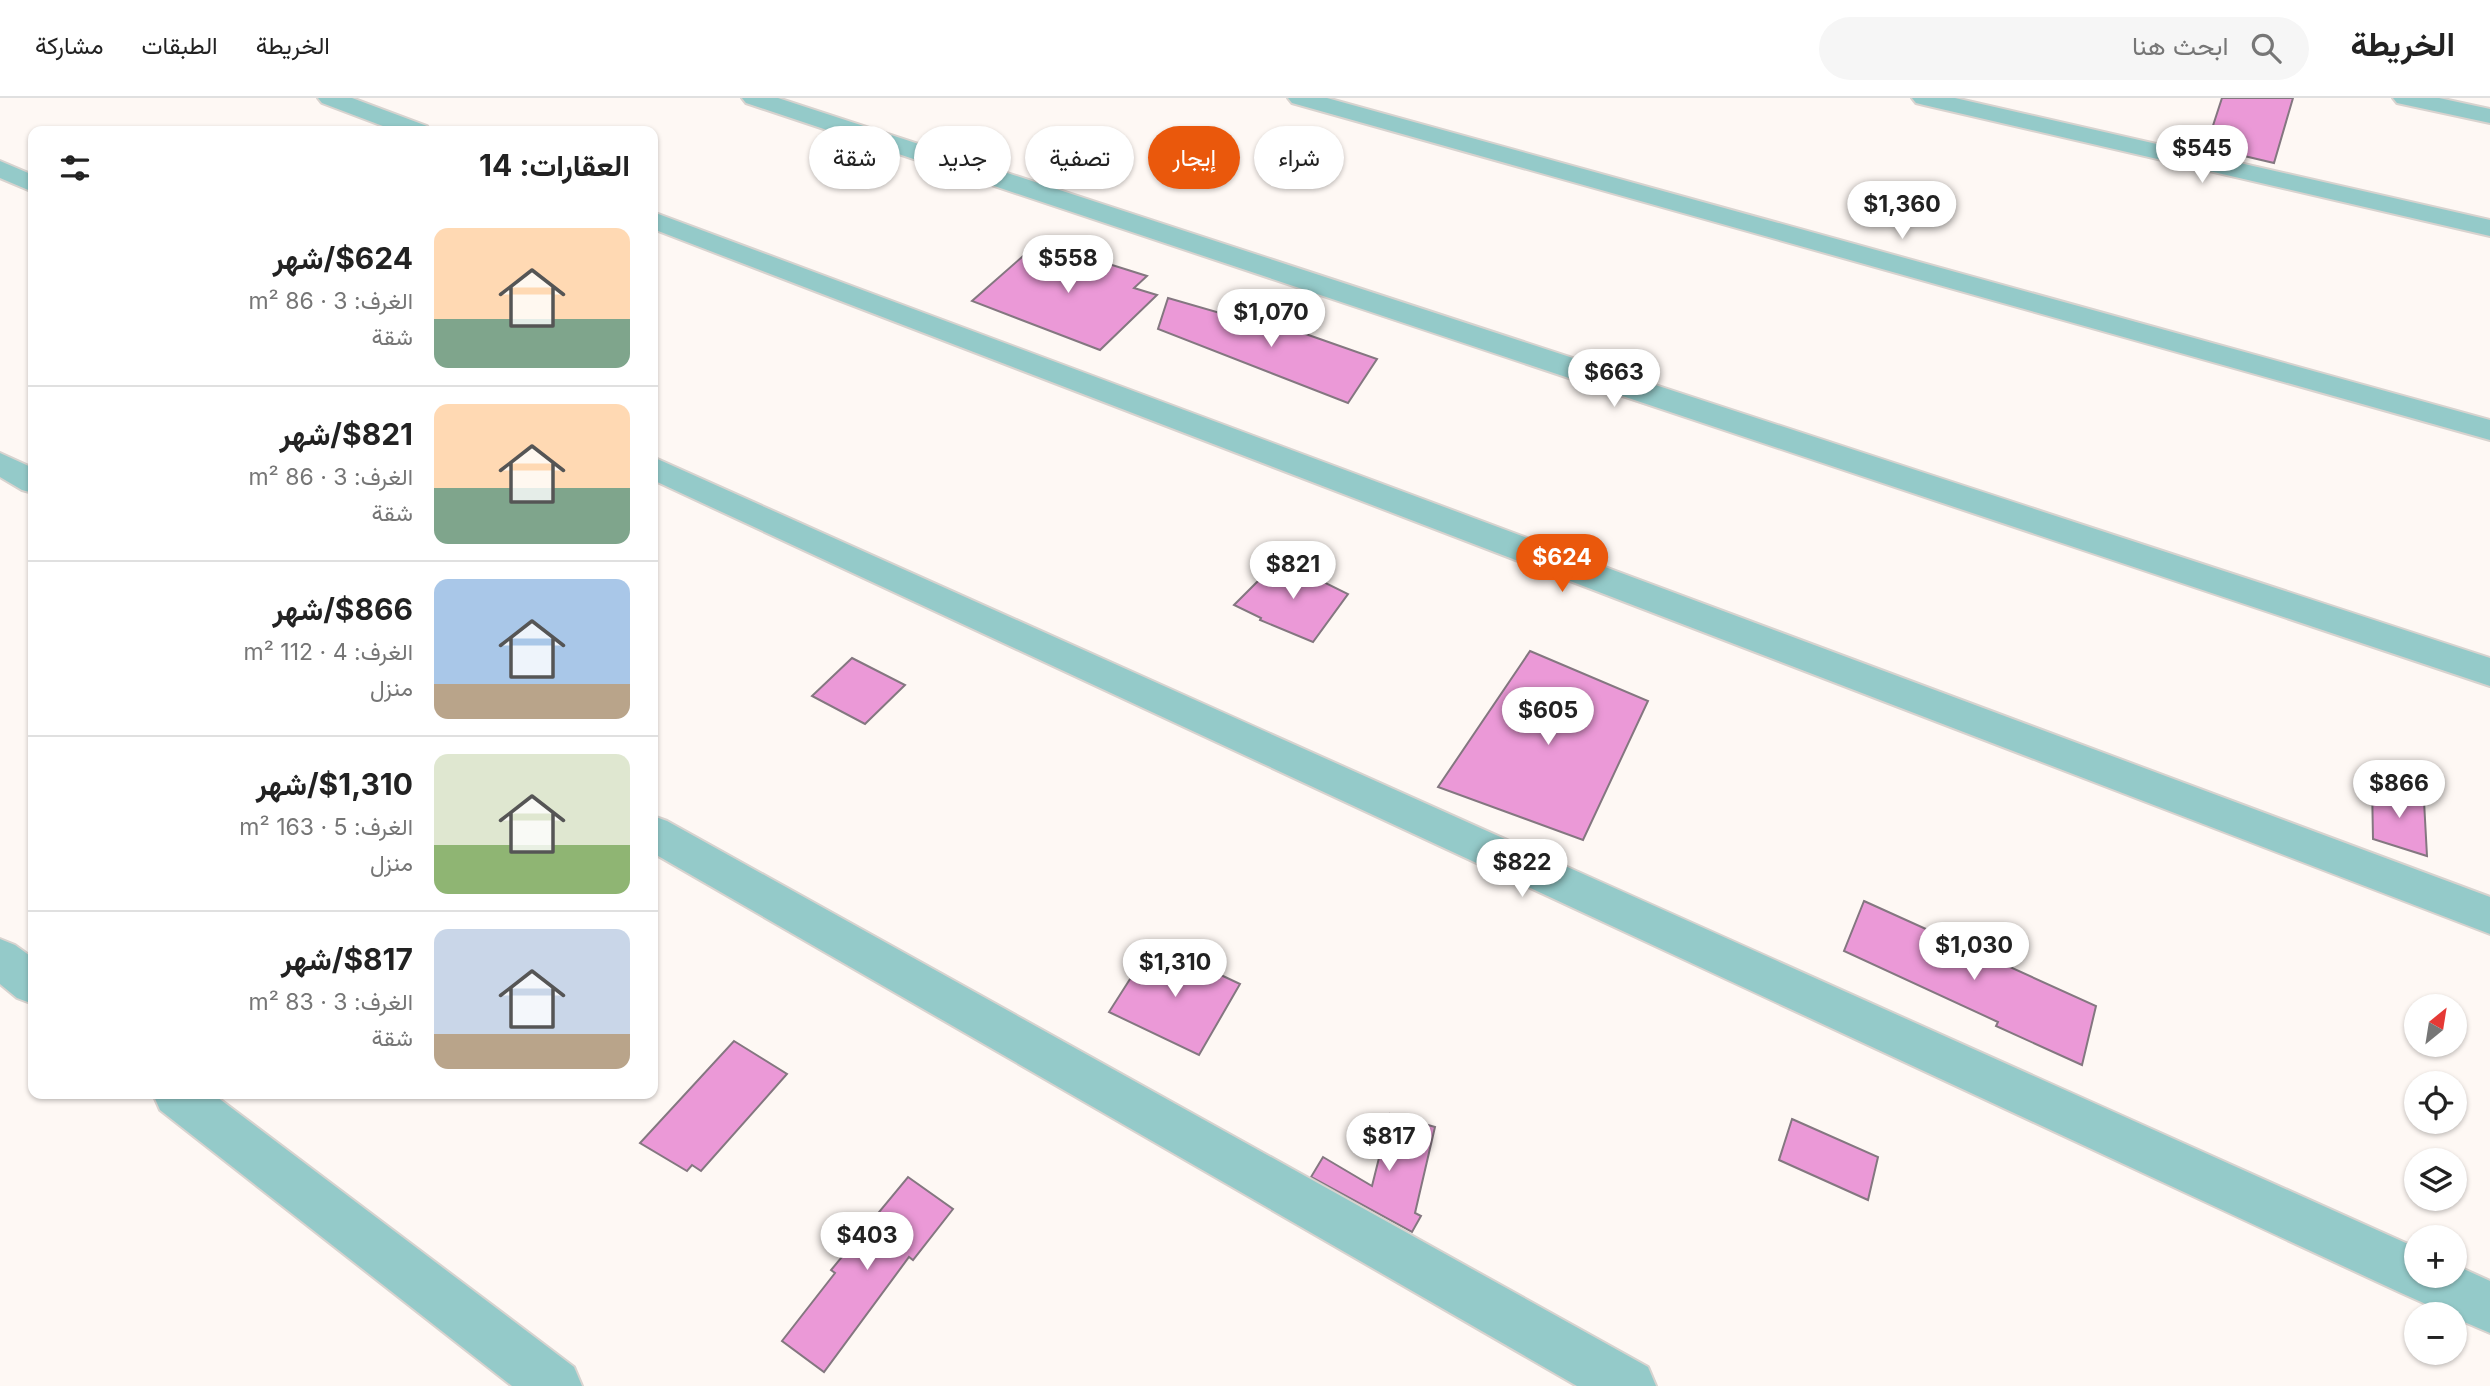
<!DOCTYPE html>
<html lang="ar">
<head>
<meta charset="utf-8">
<style>
	:root { --surface:#fff; --page:#f6f6f6; --text:#222; --muted:#767676; --line:#e0e0e0; --accent:#ea580c }
	body { margin:0; font-family:Inter,Vazirmatn,sans-serif; background:var(--page); color:var(--text); direction:rtl; height:100vh; display:flex; flex-direction:column; font-size:26px; white-space:nowrap }
	* { box-sizing:border-box; margin:0 }
	p { font-size:23px; color:var(--muted) }
	.icon { flex:none; width:38px; height:38px; fill:none; stroke:currentColor; stroke-width:2; stroke-linecap:round; stroke-linejoin:round }
	.map { position:relative; flex:1; overflow:hidden; direction:ltr }
	.details { position:absolute; left:28px; top:28px; width:630px; height:973px; display:flex; flex-direction:column; background:var(--surface); border-radius:14px; box-shadow:0 2px 5px #0004; direction:rtl }
	.details>* { flex:none }
	.top-card { position:absolute; left:679px; top:28px; width:665px; height:63px; direction:rtl; display:flex; gap:14px }
	.needle { width:46px; rotate:30deg }
	.controls { position:absolute; left:2404px; top:896px; display:grid; gap:14px }
	.controls a { display:grid; place-items:center; width:63px; height:63px; border-radius:50%; background:var(--surface); box-shadow:0 2px 5px #0004; font-size:35px }
	.price { position:absolute; translate:-50% -60px; padding:0 16px; border-radius:24px; background:#fff; color:#222; font-size:23px; line-height:46px; filter:drop-shadow(0 2px 4px #0008) }
	.price::after { content:''; position:absolute; left:50%; top:42px; width:21px; height:16px; margin-left:-10px; background:inherit; clip-path:polygon(0 0,100% 0,50% 100%) }
	.price.active { background:var(--accent); color:#fff }
	ul { padding:0; list-style:none }
	li { display:flex; align-items:center; gap:21px; height:175px; padding:0 28px }
	li+li { border-top:2px solid var(--line) }
	li span { display:grid; place-items:center; flex:none; width:196px; height:140px; border-radius:14px; color:#555 }
	li>.icon { margin-inline-start:auto }
	span .icon { width:84px; height:84px; fill:#fffc; stroke-width:1 }
	li b { font-size:30px }
	h2 { display:flex; justify-content:space-between; align-items:center; height:84px; padding:0 28px; font-size:30px }
	.tag { padding:0 24px; border-radius:32px; background:var(--surface); box-shadow:0 2px 5px #0004; font-size:24px; line-height:63px }
	.tag.active { background:var(--accent); color:#fff }
	header { display:flex; align-items:center; gap:42px; box-sizing:border-box; height:98px; padding:0 35px; background:var(--surface); border-bottom:2px solid var(--line) }
	header strong { font-size:33px }
	nav { display:flex; gap:38px; margin-inline-start:auto; font-size:24px }
	.search { width:490px; height:63px; background:var(--page); display:flex; align-items:center; gap:18px; box-sizing:border-box; padding:0 24px; border-radius:38px; color:var(--muted); font-size:26px }
	.map>svg:first-child { display:block }
</style>
</head>
<body>
<header>
<strong>الخريطة</strong>
<div class="search"><svg class="icon" aria-label="search" viewBox="0 0 24 24"><circle cx="10" cy="10" r="6"/><path d="M15 15l6 6"/></svg>ابحث هنا</div>
<nav><a>الخريطة</a><a>الطبقات</a><a>مشاركة</a></nav>
</header>
<div class="map">
<svg width="2490" height="1288" viewBox="0 0 2490 1288">
	<rect width="100%" height="100%" fill="#fef8f4"/>
	<!-- building -->
	<g fill="#eb99d7" stroke="#847780" stroke-width="2">
		<polygon points="2222,0 2293,0 2274,65 2206,49"/>
		<polygon points="1039,144 1147,178 1134,190 1157,197 1100,252 972,203"/>
		<polygon points="1168,200 1272,230 1277,226 1377,261 1348,305 1158,231"/>
		<polygon points="1279,462 1348,496 1313,544 1260,522 1261,520 1234,507"/>
		<polygon points="1530,553 1648,603 1583,742 1438,689"/>
		<polygon points="852,560 905,587 865,626 812,598"/>
		<polygon points="2372,686 2424,703 2427,758 2373,741"/>
		<polygon points="1864,803 2096,908 2082,967 1996,928 1998,924 1844,853"/>
		<polygon points="1153,845 1240,886 1199,957 1109,914"/>
		<polygon points="734,943 787,976 701,1073 692,1067 687,1073 640,1045"/>
		<polygon points="1390,1016 1435,1029 1415,1115 1421,1118 1412,1134 1311,1079 1323,1059 1372,1088"/>
		<polygon points="1792,1021 1878,1059 1868,1102 1779,1062"/>
		<polygon points="908,1079 953,1111 913,1162 909,1159 824,1274 782,1243 835,1175 831,1172"/>
	</g>
	<g fill="none" stroke-linecap="round" stroke-linejoin="round">
		<!-- street casing -->
		<g stroke="#d8d3cf" stroke-width="4">
			<g id="street">
				<polygon points="318,0 352,0 427,28 430,33 396,33 322,5"/>
				<polygon points="742,0 778,0 2490,560 2490,588 746,5"/>
				<polygon points="1288,0 1327,0 2490,322 2490,342 1292,5"/>
				<polygon points="1912,0 1955,0 2490,122 2490,138 1924,7 1916,5"/>
				<polygon points="2393,0 2439,0 2490,11 2490,25 2397,5"/>
				<polygon points="0,63 33,77 33,94 0,80"/>
				<polygon points="653,114 2490,799 2490,836 653,131"/>
				<polygon points="0,355 33,370 33,395 22,392 0,379"/>
				<polygon points="653,359 2417,1150 2417,1178 2455,1178 2455,1167 2490,1183 2490,1235 2455,1220 2455,1216 2448,1216 2399,1194 653,382"/>
				<polygon points="653,718 667,723 1648,1269 1656,1288 1577,1288 653,755"/>
				<polygon points="0,841 15,847 33,860 33,906 17,900 0,886"/>
				<polygon points="153,996 213,996 574,1269 582,1288 512,1288 160,1012"/>
			</g>
		</g>
		<!-- street -->
		<use href="#street" fill="#94cac9" fill-rule="evenodd"/>
	</g>
</svg>
<div class="controls">
<a><svg class="needle" viewBox="-14 -14 28 28"><path d="M0-13l5 13h-10z" fill="#e53935"/><path d="M0 13l5-13h-10z" fill="#767676"/></svg></a>
<a><svg class="icon" aria-label="locate" viewBox="0 0 24 24"><circle cx="12" cy="12" r="6"/><path d="M12 2v4M12 18v4M2 12h4M18 12h4"/></svg></a>
<a><svg class="icon" aria-label="layers" viewBox="0 0 24 24"><path d="M12 4l9 5-9 5-9-5zM3 14l9 5 9-5"/></svg></a>
<a>+</a>
<a>−</a>
</div>
<b class="price" style="left:2202px;top:87px">$545</b>
<b class="price" style="left:1902px;top:143px">$1,360</b>
<b class="price" style="left:1068px;top:197px">$558</b>
<b class="price" style="left:1271px;top:251px">$1,070</b>
<b class="price" style="left:1614px;top:311px">$663</b>
<b class="price active" style="left:1562px;top:496px">$624</b>
<b class="price" style="left:1293px;top:503px">$821</b>
<b class="price" style="left:1548px;top:649px">$605</b>
<b class="price" style="left:2399px;top:722px">$866</b>
<b class="price" style="left:1522px;top:801px">$822</b>
<b class="price" style="left:1974px;top:884px">$1,030</b>
<b class="price" style="left:1175px;top:901px">$1,310</b>
<b class="price" style="left:1389px;top:1075px">$817</b>
<b class="price" style="left:867px;top:1174px">$403</b>
<div class="top-card">
<a class="tag">شراء</a>
<a class="tag active">إيجار</a>
<a class="tag">تصفية</a>
<a class="tag">جديد</a>
<a class="tag">شقة</a>
</div>
<section class="details">
<h2>العقارات: 14<svg class="icon" aria-label="filters" viewBox="0 0 24 24"><path d="M4 7h16M4 17h16"/><circle cx="9" cy="7" r="2"/><circle cx="15" cy="17" r="2"/></svg></h2>
<ul>
<li><span style="background:linear-gradient(#ffd9b3 65%,#7fa58c 0)"><svg class="icon" aria-label="home" viewBox="0 0 24 24"><path d="M3 11l9-7 9 7M6 9v11h12V9"/></svg></span><div><b>$624/شهر</b><p>الغرف: 3 · 86 m²</p><p>شقة</p></div></li>
<li><span style="background:linear-gradient(#ffd9b3 60%,#7fa58c 0)"><svg class="icon" aria-label="home" viewBox="0 0 24 24"><path d="M3 11l9-7 9 7M6 9v11h12V9"/></svg></span><div><b>$821/شهر</b><p>الغرف: 3 · 86 m²</p><p>شقة</p></div></li>
<li><span style="background:linear-gradient(#a9c7e8 75%,#b9a48a 0)"><svg class="icon" aria-label="home" viewBox="0 0 24 24"><path d="M3 11l9-7 9 7M6 9v11h12V9"/></svg></span><div><b>$866/شهر</b><p>الغرف: 4 · 112 m²</p><p>منزل</p></div></li>
<li><span style="background:linear-gradient(#dfe7d0 65%,#8fb573 0)"><svg class="icon" aria-label="home" viewBox="0 0 24 24"><path d="M3 11l9-7 9 7M6 9v11h12V9"/></svg></span><div><b>$1,310/شهر</b><p>الغرف: 5 · 163 m²</p><p>منزل</p></div></li>
<li><span style="background:linear-gradient(#c9d6e8 75%,#b9a48a 0)"><svg class="icon" aria-label="home" viewBox="0 0 24 24"><path d="M3 11l9-7 9 7M6 9v11h12V9"/></svg></span><div><b>$817/شهر</b><p>الغرف: 3 · 83 m²</p><p>شقة</p></div></li>
</ul>
</section>
</div>
</body>
</html>
